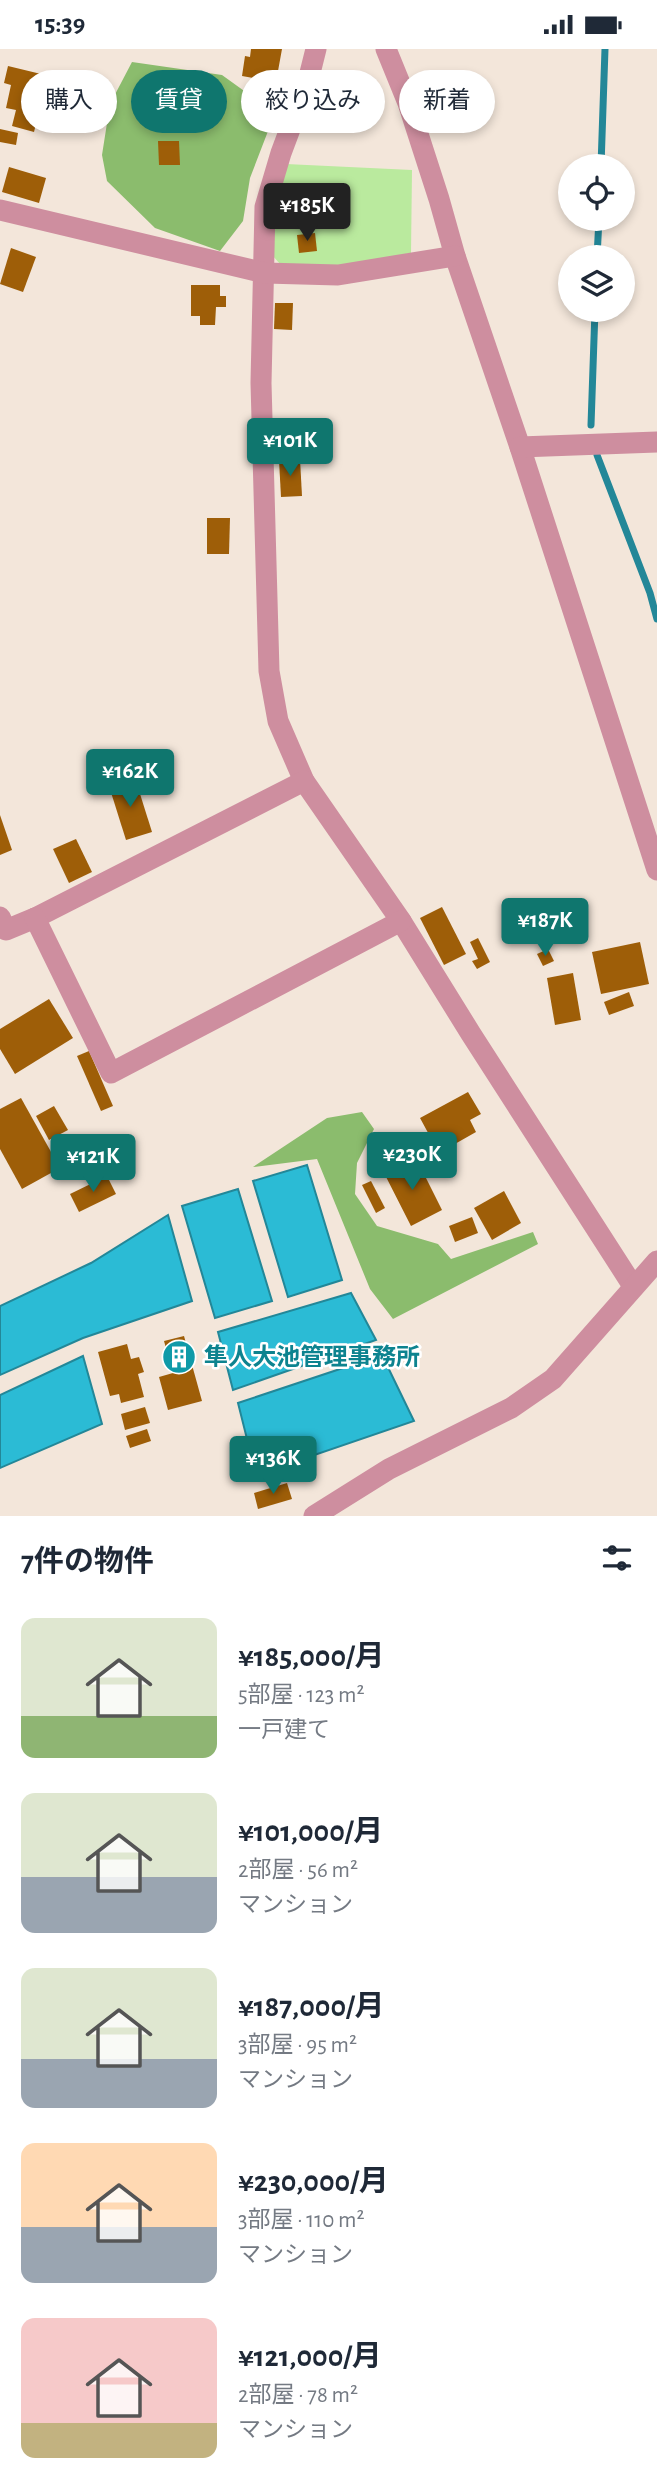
<!DOCTYPE html>
<html lang="ja">
<head>
<meta charset="utf-8">
<style>
	:root { --surface:#fff; --page:#f2f2f3; --text:#1f2937; --muted:#747a83; --accent:#0f766e }
	body { margin:0; font-family:"Alegreya Sans","Noto Sans JP",sans-serif; background:var(--page); color:var(--text); height:100vh; display:flex; flex-direction:column; font-size:26px; white-space:nowrap }
	* { box-sizing:border-box; margin:0 }
	p { font-size:23px; color:var(--muted) }
	.icon { flex:none; width:38px; height:38px; fill:none; stroke:currentColor; stroke-width:2; stroke-linecap:round; stroke-linejoin:round }
	.map { position:relative; height:1467px; overflow:hidden }
	.details { display:flex; flex-direction:column; background:var(--surface); flex:1 }
	.details>* { flex:none }
	.guide { position:absolute; left:21px; top:21px; width:616px; height:63px; display:flex; gap:14px }
	.buttons { position:absolute; left:558px; top:105px; display:grid; gap:14px }
	.buttons a { display:grid; place-items:center; width:77px; height:77px; border-radius:50%; background:var(--surface); box-shadow:0 4px 10px #0003; font-size:35px }
	.price { position:absolute; translate:-50% -60px; padding:0 16px; border-radius:7px; background:var(--accent); color:#fff; font-size:23px; line-height:46px; filter:drop-shadow(0 2px 4px #0008) }
	.price::after { content:''; position:absolute; left:50%; top:42px; width:21px; height:16px; margin-left:-10px; background:inherit; clip-path:polygon(0 0,100% 0,50% 100%) }
	.price.on { background:#222; color:#fff }
	ul { padding:0; list-style:none }
	li { display:flex; align-items:center; gap:21px; height:175px; padding:0 21px }
	li span { display:grid; place-items:center; flex:none; width:196px; height:140px; border-radius:14px; color:#555 }
	li>.icon { margin-inline-start:auto }
	span .icon { width:84px; height:84px; fill:#fffc; stroke-width:1 }
	li b { font-size:30px }
	h2 { display:flex; justify-content:space-between; align-items:center; height:84px; padding:0 21px; font-size:30px }
	.chip { padding:0 24px; border-radius:32px; background:var(--surface); box-shadow:0 4px 10px #0003; font-size:24px; line-height:63px }
	.chip.on { background:var(--accent); color:#fff }
	.status { display:flex; justify-content:space-between; align-items:center; height:49px; padding:0 35px; background:var(--surface); direction:ltr }
	.status svg { height:19px; fill:currentColor }
	.map>svg:first-child { display:block }
</style>
</head>
<body>
<div class="status"><b>15:39</b><svg viewBox="0 0 49 12"><path d="M0 12V9h3v3zM5 12V6h3v6zM10 12V3h3v9zM15 12V0h3v12zM26 1h20v11H26zM47 4h2v5h-2z"/></svg></div>
<div class="map">
<svg width="657" height="1467" viewBox="0 0 657 1467">
	<rect width="100%" height="100%" fill="#f3e6da"/>
	<!-- green -->
	<polygon fill="#baea9e" points="286,115 412,121 411,204 347,216 281,216 272,206 272,160"/>
	<!-- forest -->
	<g fill="#8bbc6d">
		<polygon points="132,13 222,26 275,64 250,129 243,172 220,202 155,179 107,132 102,106 110,55"/>
		<polygon points="362,1063 374,1080 357,1114 355,1145 377,1177 438,1195 451,1210 533,1183 538,1195 393,1270 370,1240 317,1110 253,1118 327,1069"/>
	</g>
	<!-- water -->
	<g fill="#2bbbd5" stroke="#238798" stroke-width="2">
		<polygon points="307,1116 342,1231 288,1248 253,1132"/>
		<polygon points="238,1140 272,1252 215,1269 182,1157"/>
		<polygon points="168,1166 192,1252 83,1289 0,1326 0,1257 91,1214"/>
		<polygon points="351,1244 376,1291 233,1341 218,1283"/>
		<polygon points="382,1306 414,1372 256,1426 238,1354"/>
		<polygon points="83,1307 102,1375 0,1419 0,1346"/>
	</g>
	<g fill="none" stroke-linecap="round" stroke-linejoin="round">
		<!-- stream -->
		<g stroke="#238798" stroke-width="7">
			<polyline points="601,117 605,0"/>
			<polyline points="597,208 599,170"/>
			<polyline points="591,376 595,261"/>
			<polyline points="597,406 650,544 657,570"/>
		</g>
	</g>
	<!-- building -->
	<g fill="#9e5e08">
		<polygon points="251,0 282,0 276,33 242,27 245,7 250,8"/>
		<polygon points="8,17 41,25 32,62 39,63 34,83 12,77 16,61 6,59 11,36 4,34"/>
		<polygon points="0,80 18,84 16,96 0,93"/>
		<polygon points="158,92 179,92 180,116 159,116"/>
		<polygon points="9,118 46,129 39,154 2,143"/>
		<polygon points="283,136 295,136 294,149 288,149 288,154 283,154"/>
		<polygon points="315,184 317,202 299,204 297,186"/>
		<polygon points="11,199 36,208 23,243 0,235"/>
		<polygon points="191,236 220,236 220,247 226,247 226,258 216,258 215,276 200,276 200,267 191,267"/>
		<polygon points="275,254 293,254 292,281 274,280"/>
		<polygon points="300,410 302,447 281,448 279,411"/>
		<polygon points="207,469 230,469 229,505 207,505"/>
		<polygon points="135,729 152,783 126,791 109,737"/>
		<polygon points="0,766 12,801 0,806"/>
		<polygon points="76,790 92,823 69,834 53,800"/>
		<polygon points="442,858 466,905 444,916 420,869"/>
		<polygon points="478,889 490,913 477,920 472,912 478,910 470,893"/>
		<polygon points="640,893 649,935 601,945 592,903"/>
		<polygon points="548,900 554,912 543,917 537,905"/>
		<polygon points="573,924 581,971 555,976 547,929"/>
		<polygon points="629,943 634,957 609,966 604,953"/>
		<polygon points="49,950 73,989 15,1025 0,1000 0,980"/>
		<polygon points="89,1002 113,1057 101,1062 77,1007"/>
		<polygon points="468,1043 481,1065 470,1071 476,1083 439,1104 420,1069"/>
		<polygon points="21,1049 60,1119 22,1140 0,1100 0,1060"/>
		<polygon points="54,1057 68,1081 49,1091 36,1067"/>
		<polygon points="401,1110 409,1125 421,1119 442,1161 411,1177 382,1120"/>
		<polygon points="107,1127 116,1145 79,1163 70,1145"/>
		<polygon points="371,1132 385,1159 376,1164 362,1136"/>
		<polygon points="504,1142 521,1174 492,1191 474,1159"/>
		<polygon points="472,1168 478,1184 455,1193 449,1177"/>
		<polygon points="184,1287 202,1352 168,1361 159,1328 173,1324 164,1292"/>
		<polygon points="127,1295 131,1310 139,1308 144,1323 138,1325 144,1348 121,1354 119,1345 110,1347 98,1303"/>
		<polygon points="145,1358 150,1374 125,1381 121,1365"/>
		<polygon points="147,1380 151,1392 130,1399 126,1387"/>
		<polygon points="287,1434 292,1450 258,1460 254,1444"/>
	</g>
	<g fill="none" stroke-linecap="round" stroke-linejoin="round">
		<!-- minor -->
		<g stroke="#ce8e9f" stroke-width="21">
			<polyline points="316,0 308,32 281,104 265,158 261,334 269,622 278,672 304,732 401,872 471,985 633,1237"/>
			<polyline points="386,0 408,54 439,150 455,207 520,398 657,821"/>
			<polyline points="0,161 265,224 338,226 455,207"/>
			<polyline points="520,398 657,393"/>
			<polyline points="0,868 6,881 35,869 304,732"/>
			<polyline points="35,869 111,1024 401,872"/>
			<polyline points="314,1467 389,1420 511,1359 553,1330 657,1212"/>
		</g>
	</g>
	<!-- icons -->
	<defs>
		<g id="building-disc" transform="scale(1.75)"><circle r="9.5" fill="#0f9aa8" stroke="#fff"/><path d="M-4-6H4V6H1V3H-1V6H-4ZM-2.5-4.3h1.7v1.8h-1.7ZM.8-4.3h1.7v1.8H.8ZM-2.5-1h1.7V.8h-1.7ZM.8-1h1.7V.8H.8Z" fill="#fff"/></g>
	</defs>
	<g fill-rule="evenodd">
		<use href="#building-disc" x="179" y="1308"/>
	</g>
	<g text-anchor="middle" stroke-width="5" stroke-linejoin="round" paint-order="stroke">
		<!-- culture labels -->
		<g font-size="24" font-weight="bold" fill="#0d838f" stroke="#fff" text-anchor="start">
			<text x="204" y="1316">隼人大池管理事務所</text>
		</g>
	</g>
</svg>
<div class="buttons">
<a><svg class="icon" aria-label="locate" viewBox="0 0 24 24"><circle cx="12" cy="12" r="6"/><path d="M12 2v4M12 18v4M2 12h4M18 12h4"/></svg></a>
<a><svg class="icon" aria-label="layers" viewBox="0 0 24 24"><path d="M12 4l9 5-9 5-9-5zM3 14l9 5 9-5"/></svg></a>
</div>
<b class="price on" style="left:307px;top:194px">¥185K</b>
<b class="price" style="left:290px;top:429px">¥101K</b>
<b class="price" style="left:130px;top:760px">¥162K</b>
<b class="price" style="left:545px;top:909px">¥187K</b>
<b class="price" style="left:412px;top:1143px">¥230K</b>
<b class="price" style="left:93px;top:1145px">¥121K</b>
<b class="price" style="left:273px;top:1447px">¥136K</b>
<div class="guide">
<a class="chip">購入</a>
<a class="chip on">賃貸</a>
<a class="chip">絞り込み</a>
<a class="chip">新着</a>
</div>
</div>
<section class="details">
<h2>7件の物件<svg class="icon" aria-label="filters" viewBox="0 0 24 24"><path d="M4 7h16M4 17h16"/><circle cx="9" cy="7" r="2"/><circle cx="15" cy="17" r="2"/></svg></h2>
<ul>
<li><span style="background:linear-gradient(#dfe7d0 70%,#8fb573 0)"><svg class="icon" aria-label="home" viewBox="0 0 24 24"><path d="M3 11l9-7 9 7M6 9v11h12V9"/></svg></span><div><b>¥185,000/月</b><p>5部屋 · 123 m²</p><p>一戸建て</p></div></li>
<li><span style="background:linear-gradient(#dfe7d0 60%,#9aa5b1 0)"><svg class="icon" aria-label="home" viewBox="0 0 24 24"><path d="M3 11l9-7 9 7M6 9v11h12V9"/></svg></span><div><b>¥101,000/月</b><p>2部屋 · 56 m²</p><p>マンション</p></div></li>
<li><span style="background:linear-gradient(#dfe7d0 65%,#9aa5b1 0)"><svg class="icon" aria-label="home" viewBox="0 0 24 24"><path d="M3 11l9-7 9 7M6 9v11h12V9"/></svg></span><div><b>¥187,000/月</b><p>3部屋 · 95 m²</p><p>マンション</p></div></li>
<li><span style="background:linear-gradient(#ffd9b3 60%,#9aa5b1 0)"><svg class="icon" aria-label="home" viewBox="0 0 24 24"><path d="M3 11l9-7 9 7M6 9v11h12V9"/></svg></span><div><b>¥230,000/月</b><p>3部屋 · 110 m²</p><p>マンション</p></div></li>
<li><span style="background:linear-gradient(#f6c9c9 75%,#c2b280 0)"><svg class="icon" aria-label="home" viewBox="0 0 24 24"><path d="M3 11l9-7 9 7M6 9v11h12V9"/></svg></span><div><b>¥121,000/月</b><p>2部屋 · 78 m²</p><p>マンション</p></div></li>
</ul>
</section>
</body>
</html>
